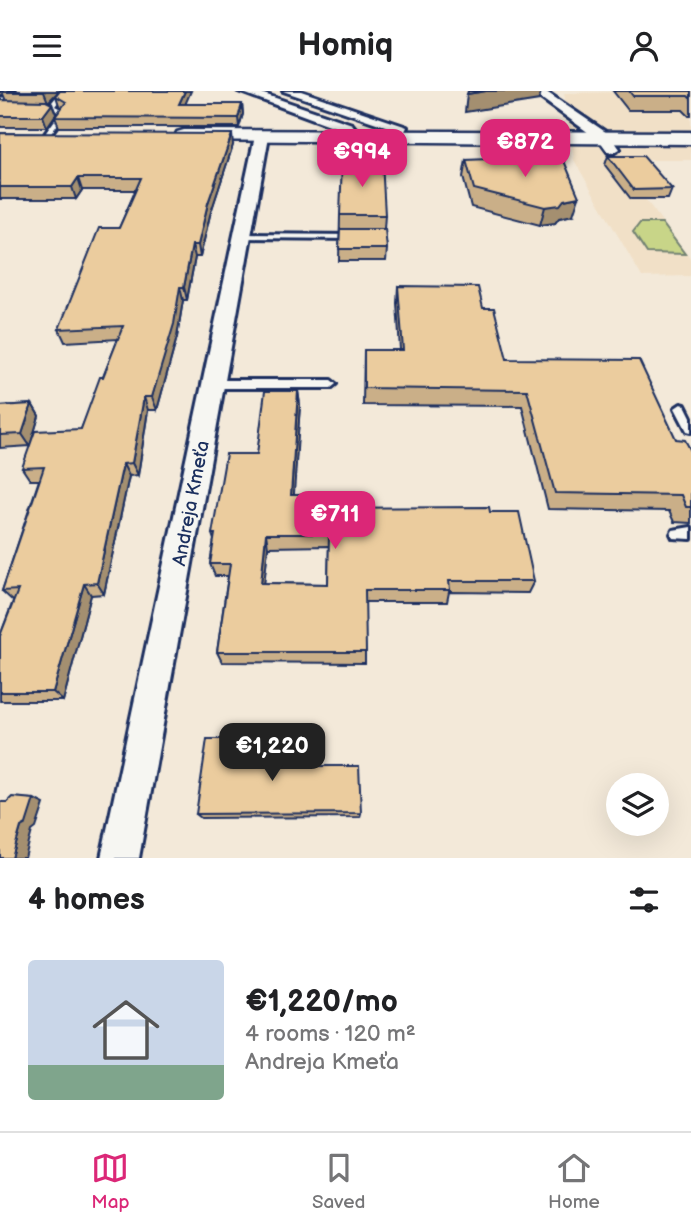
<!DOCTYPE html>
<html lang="en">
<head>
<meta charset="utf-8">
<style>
	:root { --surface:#fff; --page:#f6f6f6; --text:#202124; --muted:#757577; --line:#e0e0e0; --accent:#db2777 }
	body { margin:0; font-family:"Balsamiq Sans",sans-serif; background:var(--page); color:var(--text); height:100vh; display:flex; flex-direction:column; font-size:26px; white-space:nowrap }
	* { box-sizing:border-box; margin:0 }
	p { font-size:23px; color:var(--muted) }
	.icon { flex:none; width:38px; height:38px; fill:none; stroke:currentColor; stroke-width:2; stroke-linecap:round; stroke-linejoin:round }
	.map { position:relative; height:767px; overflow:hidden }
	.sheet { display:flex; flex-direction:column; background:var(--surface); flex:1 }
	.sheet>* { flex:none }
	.controls { position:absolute; left:606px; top:682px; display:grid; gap:14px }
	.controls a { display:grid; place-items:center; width:63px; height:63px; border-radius:50%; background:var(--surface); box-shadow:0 7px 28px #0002; font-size:35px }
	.price { position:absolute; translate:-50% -60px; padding:0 16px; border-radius:14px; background:var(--accent); color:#fff; font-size:23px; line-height:46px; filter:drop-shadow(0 2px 4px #0008) }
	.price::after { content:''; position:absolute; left:50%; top:42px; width:21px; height:16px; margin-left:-10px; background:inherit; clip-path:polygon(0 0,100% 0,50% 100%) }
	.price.on { background:#222; color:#fff }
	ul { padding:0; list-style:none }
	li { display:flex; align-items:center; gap:21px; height:175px; padding:0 28px }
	li span { display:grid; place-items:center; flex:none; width:196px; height:140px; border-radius:7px; color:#555 }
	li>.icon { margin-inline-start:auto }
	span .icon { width:84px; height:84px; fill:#fffc; stroke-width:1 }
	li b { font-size:30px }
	h2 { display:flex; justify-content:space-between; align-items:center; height:84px; padding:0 28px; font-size:30px }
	header { display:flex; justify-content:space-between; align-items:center; height:91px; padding:0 28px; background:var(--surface); font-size:32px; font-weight:600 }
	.dock { display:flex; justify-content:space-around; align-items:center; height:98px; border-top:2px solid var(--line); background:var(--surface); font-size:19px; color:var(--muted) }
	.dock a { display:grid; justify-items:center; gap:4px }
	.dock .on { color:var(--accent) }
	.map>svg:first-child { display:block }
</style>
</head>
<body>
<header><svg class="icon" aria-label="menu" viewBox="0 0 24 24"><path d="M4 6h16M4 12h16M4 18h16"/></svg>Homiq<svg class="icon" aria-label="person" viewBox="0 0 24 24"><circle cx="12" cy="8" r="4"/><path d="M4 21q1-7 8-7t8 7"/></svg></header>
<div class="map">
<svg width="691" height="767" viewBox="0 0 691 767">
	<rect width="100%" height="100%" fill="#f3e9d9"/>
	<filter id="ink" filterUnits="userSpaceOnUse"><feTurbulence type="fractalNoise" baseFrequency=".0143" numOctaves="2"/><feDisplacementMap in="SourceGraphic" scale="14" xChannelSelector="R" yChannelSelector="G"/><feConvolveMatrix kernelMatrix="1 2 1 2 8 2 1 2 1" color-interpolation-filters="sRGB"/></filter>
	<g filter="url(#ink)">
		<!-- built -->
		<polygon fill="#f1e0c7" points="691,0 691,69 616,69 691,169 691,185 642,186 574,69 564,2"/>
		<!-- green -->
		<polygon fill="#c8d588" stroke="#728273" stroke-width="2" points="640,132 662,132 685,163 647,162 633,141"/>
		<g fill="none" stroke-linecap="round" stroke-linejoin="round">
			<!-- service casing -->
			<g stroke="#1b2f5e" stroke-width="6">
				<g id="service">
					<polygon points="9,0 15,0 0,14 0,9"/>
					<polygon points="61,0 67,0 55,15 67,21 49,45 45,45 44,44 60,22 48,16"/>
					<polygon points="240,143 354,144 358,146 354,148 243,147 239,145"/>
					<polygon points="213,289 331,289 336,293 331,297 213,297 208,293"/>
					<polygon points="681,313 685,314 691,326 691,341 687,340 675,317"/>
					<polygon points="691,436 691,448 673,447 671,443 673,439"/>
				</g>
			</g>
			<!-- minor casing -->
			<g stroke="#1b2f5e" stroke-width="6">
				<g id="minor">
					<polygon points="238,0 255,0 352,33 359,42 373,51 391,42 394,38 283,0 301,0 407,36 401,48 372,60 349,48 343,39"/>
					<polygon points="531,0 545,0 610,44 620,58 613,62 608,61 600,50"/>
					<polygon points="262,41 269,45 139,767 101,767 255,45"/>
				</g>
			</g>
			<!-- secondary casing -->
			<g stroke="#1b2f5e" stroke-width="5">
				<polygon id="secondary" points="184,39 691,41 691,53 177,49 175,45 177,41"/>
			</g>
			<!-- service -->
			<use href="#service" fill="#f6f6f2" fill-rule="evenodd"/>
			<!-- minor -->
			<use href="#minor" fill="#f6f6f2" fill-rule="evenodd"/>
			<!-- secondary -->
			<use href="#secondary" fill="#f6f6f2" fill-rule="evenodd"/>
		</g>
		<!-- wall -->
		<g fill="#caaf88" stroke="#1b2f5e" stroke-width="2" fill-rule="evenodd">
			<polygon points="0,0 59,0 48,11 52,13 56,23 47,36 0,36 0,9 6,10 3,3 0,6"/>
			<polygon points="613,0 691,0 691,25 689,25 683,19 628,19"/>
			<polygon points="56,5 185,13 242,13 243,23 239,36 59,36 55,26 62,16 59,14"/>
			<polygon points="0,42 233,54 210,124 200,166 195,166 187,209 183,209 177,246 157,319 148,319 138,384 129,385 104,503 91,504 63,610 0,610 0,545 13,510 2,500 39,389 30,389 22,377 81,338 103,286 118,248 65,251 59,238 119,137 136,99 82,99 76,108 0,108"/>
			<polygon points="608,65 672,98 668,108 631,108 605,74"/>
			<polygon points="466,69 573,124 559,127 555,132 540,134 471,116 463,86"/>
			<polygon points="340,124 385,124 384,138 387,158 386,170 339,170"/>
			<polygon points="398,195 483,217 507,268 676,348 691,360 691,432 674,431 669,420 548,418 522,315 363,314 364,259 400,259 397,212"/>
			<path d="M298 300 300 314 293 404 306 417 490 421 534 490 528 502 449 501 447 511H365V572L222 571 217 561 228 485H215L210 473 214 449 212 443 257 363ZM329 455 328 493 264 492 268 456Z"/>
			<polygon points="32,313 39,325 30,355 0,357 0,315"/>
			<polygon points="274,654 272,675 361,722 360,726 201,727 196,723"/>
		</g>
		<!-- shaded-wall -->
		<g fill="#a48f6f" stroke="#1b2f5e" stroke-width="2">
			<polygon points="45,0 59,0 48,11 44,1"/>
			<polygon points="185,0 191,0 181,23 179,13"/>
			<polygon points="486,0 541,0 539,9 465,21 467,3"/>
			<polygon points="52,13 56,23 47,36 43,25"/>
			<polygon points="242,13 243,23 239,36 238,27"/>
			<polygon points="232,43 233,54 210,124 200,166 198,154 208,112"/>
			<polygon points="78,87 82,99 76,108 72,96"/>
			<polygon points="579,106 573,124 559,127 555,132 540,134 545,116 564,109"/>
			<polygon points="192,154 195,166 187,209 184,196"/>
			<polygon points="180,196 183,209 177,246 157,319 152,306"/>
			<polygon points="298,300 300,314 293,417 291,404"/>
			<polygon points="144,306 148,319 138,384 132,372"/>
			<polygon points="32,313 39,325 30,355 22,343"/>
			<polygon points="123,373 129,385 104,503 97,492"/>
			<polygon points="266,443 268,456 263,504 261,492"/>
			<polygon points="84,493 91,504 63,610 53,601"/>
			<polygon points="272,648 274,654 272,680 270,675"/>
			<polygon points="34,708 44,713 36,737 32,740 25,767 12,767 21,736"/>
		</g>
		<!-- building -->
		<g fill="#ebcc9e" stroke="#1b2f5e" stroke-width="2" fill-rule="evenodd">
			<polygon points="4,0 45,0 44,1 3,1"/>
			<polygon points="60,0 185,0 179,13 242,13 238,27 55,26 66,11 56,5"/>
			<polygon points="468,0 486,0 467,3"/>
			<polygon points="629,0 691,0 691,8 688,5 633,5"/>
			<polygon points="0,9 46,10 52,13 43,25 0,25"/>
			<polygon points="0,42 232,43 208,112 198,154 192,154 184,196 180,196 174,233 152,306 144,306 132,372 123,373 97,492 84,493 53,601 0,601 0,545 18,499 2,500 44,376 22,377 35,340 81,338 100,286 103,286 123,235 59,238 99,137 119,137 141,87 78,87 72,96 0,96"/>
			<polygon points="562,65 579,106 564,109 560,114 545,116 474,98 466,69"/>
			<polygon points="608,65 643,65 672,98 634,99"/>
			<polygon points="342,70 382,70 385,124 340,124"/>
			<polygon points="340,138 385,138 387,158 339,158"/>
			<polygon points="398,195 478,196 483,217 494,217 507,268 639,269 676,348 685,349 691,360 691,416 686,416 681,404 555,402 527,299 364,297 364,259 403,259"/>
			<path d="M265 300H298L291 404H304V417L489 416 490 421H519L534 490H449L450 499H365L366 561H217L230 473H210L215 443H212L226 363H257ZM266 443H329L328 493 261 492Z"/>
			<polygon points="32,313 22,343 0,344 0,315"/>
			<polygon points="207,648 272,648 270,675 359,675 361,722 196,723"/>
			<polygon points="12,706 34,708 26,733 21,736 12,767 0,767 0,711 7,711"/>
		</g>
	</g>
	<g text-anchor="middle" stroke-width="5" stroke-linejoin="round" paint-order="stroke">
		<!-- street labels -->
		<g font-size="19" fill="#1b2f5e" stroke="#f6f6f2">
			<text transform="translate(190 412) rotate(-79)" y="7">Andreja Kmeťa</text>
		</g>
	</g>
</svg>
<div class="controls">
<a><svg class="icon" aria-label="layers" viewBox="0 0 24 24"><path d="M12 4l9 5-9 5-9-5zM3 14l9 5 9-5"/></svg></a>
</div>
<b class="price" style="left:525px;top:88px">€872</b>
<b class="price" style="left:362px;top:98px">€994</b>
<b class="price" style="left:335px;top:460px">€711</b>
<b class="price on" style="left:272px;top:692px">€1,220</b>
</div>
<section class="sheet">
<h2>4 homes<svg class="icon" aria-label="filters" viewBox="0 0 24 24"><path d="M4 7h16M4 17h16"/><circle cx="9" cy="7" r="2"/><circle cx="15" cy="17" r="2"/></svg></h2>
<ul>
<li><span style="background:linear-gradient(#c9d6e8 75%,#7fa58c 0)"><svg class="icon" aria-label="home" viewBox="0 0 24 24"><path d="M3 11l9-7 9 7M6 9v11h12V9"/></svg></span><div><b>€1,220/mo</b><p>4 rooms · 120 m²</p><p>Andreja Kmeťa</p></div></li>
</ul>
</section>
<nav class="dock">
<a class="on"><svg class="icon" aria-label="map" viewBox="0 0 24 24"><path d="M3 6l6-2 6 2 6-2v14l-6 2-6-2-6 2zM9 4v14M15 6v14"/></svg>Map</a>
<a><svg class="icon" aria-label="saved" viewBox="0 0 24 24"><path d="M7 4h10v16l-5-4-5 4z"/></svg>Saved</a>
<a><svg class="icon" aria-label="home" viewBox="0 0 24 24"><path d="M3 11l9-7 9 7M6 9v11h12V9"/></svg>Home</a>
</nav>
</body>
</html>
